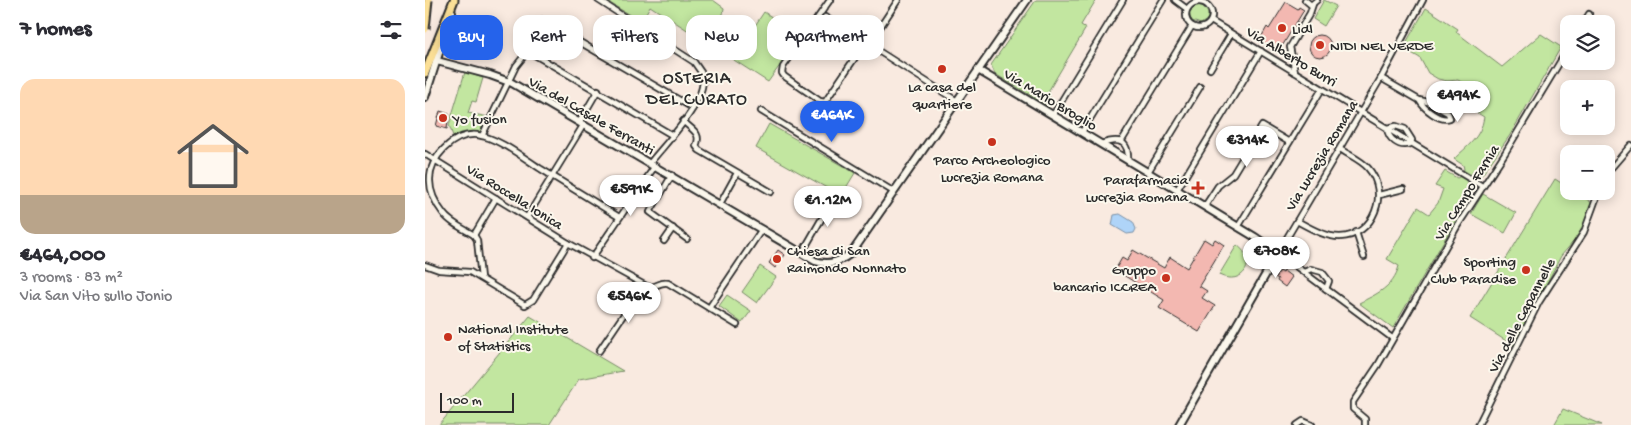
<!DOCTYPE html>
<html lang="en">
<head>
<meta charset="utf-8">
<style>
	:root { --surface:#fff; --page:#f7f7f7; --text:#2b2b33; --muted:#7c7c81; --line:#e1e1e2; --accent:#2563eb }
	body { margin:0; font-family:"Gochi Hand",sans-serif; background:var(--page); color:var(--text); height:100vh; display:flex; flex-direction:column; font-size:19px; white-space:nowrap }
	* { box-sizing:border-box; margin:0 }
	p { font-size:16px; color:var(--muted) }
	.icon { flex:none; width:28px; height:28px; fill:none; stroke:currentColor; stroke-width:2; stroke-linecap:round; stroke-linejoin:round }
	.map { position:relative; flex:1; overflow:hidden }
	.panel { display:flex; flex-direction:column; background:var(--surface); width:425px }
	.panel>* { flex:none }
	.banner { position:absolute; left:15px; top:15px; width:475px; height:45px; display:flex; gap:10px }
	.fabs { position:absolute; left:1135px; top:15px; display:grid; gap:10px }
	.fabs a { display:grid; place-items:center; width:55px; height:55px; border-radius:10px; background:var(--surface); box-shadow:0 2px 12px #0003; font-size:25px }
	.scale { position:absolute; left:15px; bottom:12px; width:74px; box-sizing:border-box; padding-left:5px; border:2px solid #2b2b2b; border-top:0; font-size:14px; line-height:18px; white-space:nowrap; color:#2b2b2b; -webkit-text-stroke:4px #fbf7ec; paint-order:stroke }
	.price { position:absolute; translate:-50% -42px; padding:0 11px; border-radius:18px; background:#fff; color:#222; font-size:16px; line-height:32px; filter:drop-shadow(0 1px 2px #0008) }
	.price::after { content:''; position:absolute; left:50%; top:30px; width:15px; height:11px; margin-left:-8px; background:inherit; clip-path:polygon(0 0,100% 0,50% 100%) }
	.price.active { background:var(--accent); color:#fff }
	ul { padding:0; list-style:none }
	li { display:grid; align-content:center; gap:10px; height:265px; padding:0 20px }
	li+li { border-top:1px solid var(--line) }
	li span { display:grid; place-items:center; height:155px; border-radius:15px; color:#555 }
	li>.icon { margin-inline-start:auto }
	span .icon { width:90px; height:90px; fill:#fffc; stroke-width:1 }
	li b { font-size:21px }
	h2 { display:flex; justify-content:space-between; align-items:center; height:60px; padding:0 20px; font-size:21px }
	.tag { padding:0 18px; border-radius:15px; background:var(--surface); box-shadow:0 2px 12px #0003; font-size:18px; line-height:45px }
	.tag.active { background:var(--accent); color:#fff }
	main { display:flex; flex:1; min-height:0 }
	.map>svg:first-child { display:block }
</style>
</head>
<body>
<main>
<section class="panel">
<h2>7 homes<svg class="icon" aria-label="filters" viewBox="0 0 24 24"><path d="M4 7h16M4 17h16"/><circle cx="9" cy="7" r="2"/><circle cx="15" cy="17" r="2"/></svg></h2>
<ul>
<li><span style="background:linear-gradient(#ffd9b3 75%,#b9a48a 0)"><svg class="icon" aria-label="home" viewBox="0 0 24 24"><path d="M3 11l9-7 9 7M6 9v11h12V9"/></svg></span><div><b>€464,000</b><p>3 rooms · 83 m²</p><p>Via San Vito sullo Jonio</p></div></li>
</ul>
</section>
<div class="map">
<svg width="1206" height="425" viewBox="0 0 1206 425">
	<rect width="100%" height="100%" fill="#f9eae0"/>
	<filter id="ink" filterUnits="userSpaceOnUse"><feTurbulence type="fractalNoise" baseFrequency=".02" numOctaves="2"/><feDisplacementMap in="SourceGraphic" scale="10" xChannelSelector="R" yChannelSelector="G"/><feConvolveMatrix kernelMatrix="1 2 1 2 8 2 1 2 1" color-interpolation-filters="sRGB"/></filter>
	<g filter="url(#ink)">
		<!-- green -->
		<g fill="#c2e6a0" stroke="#768866">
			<polygon points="180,0 288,0 299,8 296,26 319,42 339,12 376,36 343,82 225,6 216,22"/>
			<polygon points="611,0 671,0 656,25 661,28 624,90 625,107 570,74 566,65"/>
			<polygon points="899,0 911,6 899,26 888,19"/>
			<path d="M772 5 778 6 783 13V19L776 24 767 21C763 15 765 9 772 5Z"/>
			<path d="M1001 8 1033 29 1031 32 1077 67 1116 34 1136 47 1085 135 1057 175 1049 171 1041 180 1042 184 1049 189 968 328 934 303C952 294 968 287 974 266L962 259 993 207 1004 214 1013 203 1018 189 1010 186 1020 171 1032 178 1036 176 1039 169 1038 165 1029 159C1042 146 1056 138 1059 117L1039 105 1048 89 1033 80 1022 81 1013 79 1003 73 995 58 978 48Z"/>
			<polygon points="40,72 58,78 51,102 47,101 43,113 64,117 57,134 48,132 29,139 24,125"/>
			<polygon points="344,124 430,173 416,196 331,148"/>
			<polygon points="1130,179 1144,188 1144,191 1150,191 1167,203 1155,234 1136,256 1089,346 1045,318"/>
			<polygon points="1058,194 1091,213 1080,233 1046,214"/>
			<path d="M812 245C834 261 818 287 794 275Z"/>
			<polygon points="335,266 351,277 332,303 317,292"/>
			<polygon points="302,295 326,311 317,323 294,306"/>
			<polygon points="105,316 198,371 154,379 124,425 14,425"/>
			<polygon points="1138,409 1177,425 1129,425"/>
		</g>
		<!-- water -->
		<polygon fill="#afd4f8" stroke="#7a90a6" points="695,214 708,222 711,229 709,233 702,234 687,225 689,215"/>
		<!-- building -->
		<g fill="#f3b8b1" stroke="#2b2b2b">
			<polygon points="861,2 873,9 874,7 879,10 853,53 834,41 842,27 844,29"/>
			<circle cx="895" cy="46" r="11"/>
			<polygon points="15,111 24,114 22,129 11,126"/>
			<polygon points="779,239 787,244 790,239 799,245 774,286 782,291 777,298 790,306 774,332 734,308 739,300 690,270 697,258 702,261 708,250 739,268 745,257 762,268"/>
			<polygon points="353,250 360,255 350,268 344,263"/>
			<polygon points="855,271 858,273 859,271 867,277 860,287 852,281 853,279 850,277"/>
		</g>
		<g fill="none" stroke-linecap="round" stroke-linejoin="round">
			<!-- street casing -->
			<g stroke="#2b2b2b" stroke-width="8">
				<g id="street">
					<path d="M173 0 269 62 278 75C281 104 242 141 225 163"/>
					<polyline points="405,0 358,67 357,73 359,76 395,101 400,102 440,43"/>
					<polyline points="750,0 762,9"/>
					<polyline points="880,0 886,5 892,0"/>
					<circle cx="774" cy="15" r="13"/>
					<polyline points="400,17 532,101"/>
					<polyline points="117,20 268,108"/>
					<polyline points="786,21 1057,186"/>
					<polyline points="1158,24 1164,14"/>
					<polyline points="444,44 473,0"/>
					<polyline points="785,69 806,34"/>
					<polyline points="870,72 865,47 885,13 888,4"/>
					<path d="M956 78 994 100 1003 102 1023 113 1025 118C1015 122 999 109 994 100"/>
					<polyline points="336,111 469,192"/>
					<polyline points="628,115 698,0"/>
					<polyline points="155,121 173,90"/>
					<path d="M258 121C267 130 277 133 271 146L274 150 346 192"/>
					<path d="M971 126 980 129 987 140 985 144C974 148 963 139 962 128Z"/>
					<polyline points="657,132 738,0"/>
					<polyline points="57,136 91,66 103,51 247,135"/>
					<polyline points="696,142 767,26"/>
					<path d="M676 144C693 138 704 139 703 161"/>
					<path d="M0 154 143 243 223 287C231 288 235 281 243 283L312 325"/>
					<polyline points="723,172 775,87"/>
					<polyline points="1181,174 1206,145"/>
					<polyline points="247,175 225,212 262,239"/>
					<polyline points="752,190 836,51"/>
					<polyline points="954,195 978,189"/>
					<polyline points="295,204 312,173"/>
					<polyline points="780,206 793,186 808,174 837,126 864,142"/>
					<polyline points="102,217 159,124"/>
					<path d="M872 221C885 228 900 237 915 237 949 236 965 193 943 168 936 160 924 155 915 149"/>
					<polyline points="813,227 897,89"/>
					<polyline points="931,232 939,257"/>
					<path d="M49 235C39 229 25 223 18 213 11 204 5 193 5 181 4 158 28 133 52 135 72 137 99 158 116 169 142 185 168 201 194 217"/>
					<polyline points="49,235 52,240 56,278"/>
					<polyline points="49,235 71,198"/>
					<polyline points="239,241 248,228"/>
					<polyline points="377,253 412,192"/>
					<polyline points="167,258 230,166"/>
					<polyline points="0,265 14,270 45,272 100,305 108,300 143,243"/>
					<polyline points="879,272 886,269 897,272 904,281 901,289"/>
					<polyline points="284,308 337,229"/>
					<polyline points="967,338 853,253 956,78 998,0"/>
					<polyline points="174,351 218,286"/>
					<polyline points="872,425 878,421 887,425"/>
					<polyline points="940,425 940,419 928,409 928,402 953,365 1033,225 1080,153 1144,47"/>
					<polyline points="1053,425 1114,302 1159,232 1174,191"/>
				</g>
			</g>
			<!-- secondary casing -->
			<g stroke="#2b2b2b" stroke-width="10">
				<g id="secondary">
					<path d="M12 61 65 75 87 83 390 261C404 266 418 261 428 251L602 0"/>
					<polyline points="553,70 830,237 853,253 754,425"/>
					<polyline points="0,97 27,12"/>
				</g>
			</g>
			<!-- primary casing -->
			<g stroke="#2b2b2b" stroke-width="11">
				<polyline id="primary" points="0,73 29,0"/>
			</g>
			<!-- street -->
			<use href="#street" stroke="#fbf7ec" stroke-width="4.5"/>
			<!-- secondary -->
			<use href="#secondary" stroke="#fbf7ec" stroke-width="6"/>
			<!-- primary -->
			<use href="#primary" stroke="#fbdf96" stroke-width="7"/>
			<!-- primary-bridge casing -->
			<g stroke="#2b2b2b" stroke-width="11" stroke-linecap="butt">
				<polyline id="primary-bridge" points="0,29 3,0"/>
			</g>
			<!-- primary-bridge -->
			<use href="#primary-bridge" stroke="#fbdf96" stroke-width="7"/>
		</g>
	</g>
	<!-- markers -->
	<g fill="#c8321e" stroke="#fbf7ec" stroke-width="2">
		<circle cx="857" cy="28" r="5"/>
		<circle cx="895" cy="45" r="5"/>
		<circle cx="517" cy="69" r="5"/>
		<circle cx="18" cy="118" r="5"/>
		<circle cx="567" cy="142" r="5"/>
		<path d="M770.5 180.5h5v5h5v5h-5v5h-5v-5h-5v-5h5z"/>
		<circle cx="352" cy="259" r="5"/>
		<circle cx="1101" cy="270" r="5"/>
		<circle cx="741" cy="278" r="5"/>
		<circle cx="23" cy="337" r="5"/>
	</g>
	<g text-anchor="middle" stroke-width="4" stroke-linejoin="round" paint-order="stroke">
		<!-- poi labels -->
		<g font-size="15" fill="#2b2b2b" stroke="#fbf7ec" text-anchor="start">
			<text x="867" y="33">Lidl</text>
			<text x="905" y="50">NIDI NEL VERDE</text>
			<text x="517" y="91" text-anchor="middle">La casa del<tspan x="517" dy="17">quartiere</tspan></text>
			<text x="28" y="123">Yo fusion</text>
			<text x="567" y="164" text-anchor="middle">Parco Archeologico<tspan x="567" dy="17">Lucrezia Romana</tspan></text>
			<text x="763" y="184" text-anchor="end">Parafarmacia<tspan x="763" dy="17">Lucrezia Romana</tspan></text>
			<text x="362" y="255">Chiesa di San<tspan x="362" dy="17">Raimondo Nonnato</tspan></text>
			<text x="1091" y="266" text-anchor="end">Sporting<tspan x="1091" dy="17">Club Paradise</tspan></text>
			<text x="731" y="274" text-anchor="end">Gruppo<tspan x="731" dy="17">bancario ICCREA</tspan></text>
			<text x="33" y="333">National Institute<tspan x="33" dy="17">of Statistics</tspan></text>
		</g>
		<!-- street labels -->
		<g font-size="15" fill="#2b2b2b" stroke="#fbf7ec">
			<text transform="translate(867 56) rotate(31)" y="5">Via Alberto Burri</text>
			<text transform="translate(626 99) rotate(31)" y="5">Via Mario Broglio</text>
			<text transform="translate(167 115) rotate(30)" y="5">Via del Casale Ferranti</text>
			<text transform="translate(896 155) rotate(-59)" y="5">Via Lucrezia Romana</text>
			<text transform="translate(1041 192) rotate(-58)" y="5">Via Campo Farnia</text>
			<text transform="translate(90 196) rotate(32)" y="5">Via Roccella Ionica</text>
			<text transform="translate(1096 315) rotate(-62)" y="5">Via delle Capannelle</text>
		</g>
		<!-- quarter labels -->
		<g font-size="18" letter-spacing="1" fill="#2b2b2b" stroke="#fbf7ec">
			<text x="272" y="83">OSTERIA<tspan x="272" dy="21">DEL CURATO</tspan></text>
		</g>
	</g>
</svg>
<div class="fabs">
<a><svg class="icon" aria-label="layers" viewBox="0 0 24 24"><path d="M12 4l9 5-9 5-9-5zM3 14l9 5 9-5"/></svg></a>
<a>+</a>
<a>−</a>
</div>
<div class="scale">100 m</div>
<b class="price" style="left:1033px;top:123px">€494K</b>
<b class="price active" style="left:407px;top:143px">€464K</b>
<b class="price" style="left:822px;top:168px">€314K</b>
<b class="price" style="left:206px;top:217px">€591K</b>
<b class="price" style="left:403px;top:228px">€1.12M</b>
<b class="price" style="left:851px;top:279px">€708K</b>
<b class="price" style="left:204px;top:324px">€546K</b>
<div class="banner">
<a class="tag active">Buy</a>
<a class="tag">Rent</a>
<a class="tag">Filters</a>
<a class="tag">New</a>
<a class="tag">Apartment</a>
</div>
</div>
</main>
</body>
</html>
